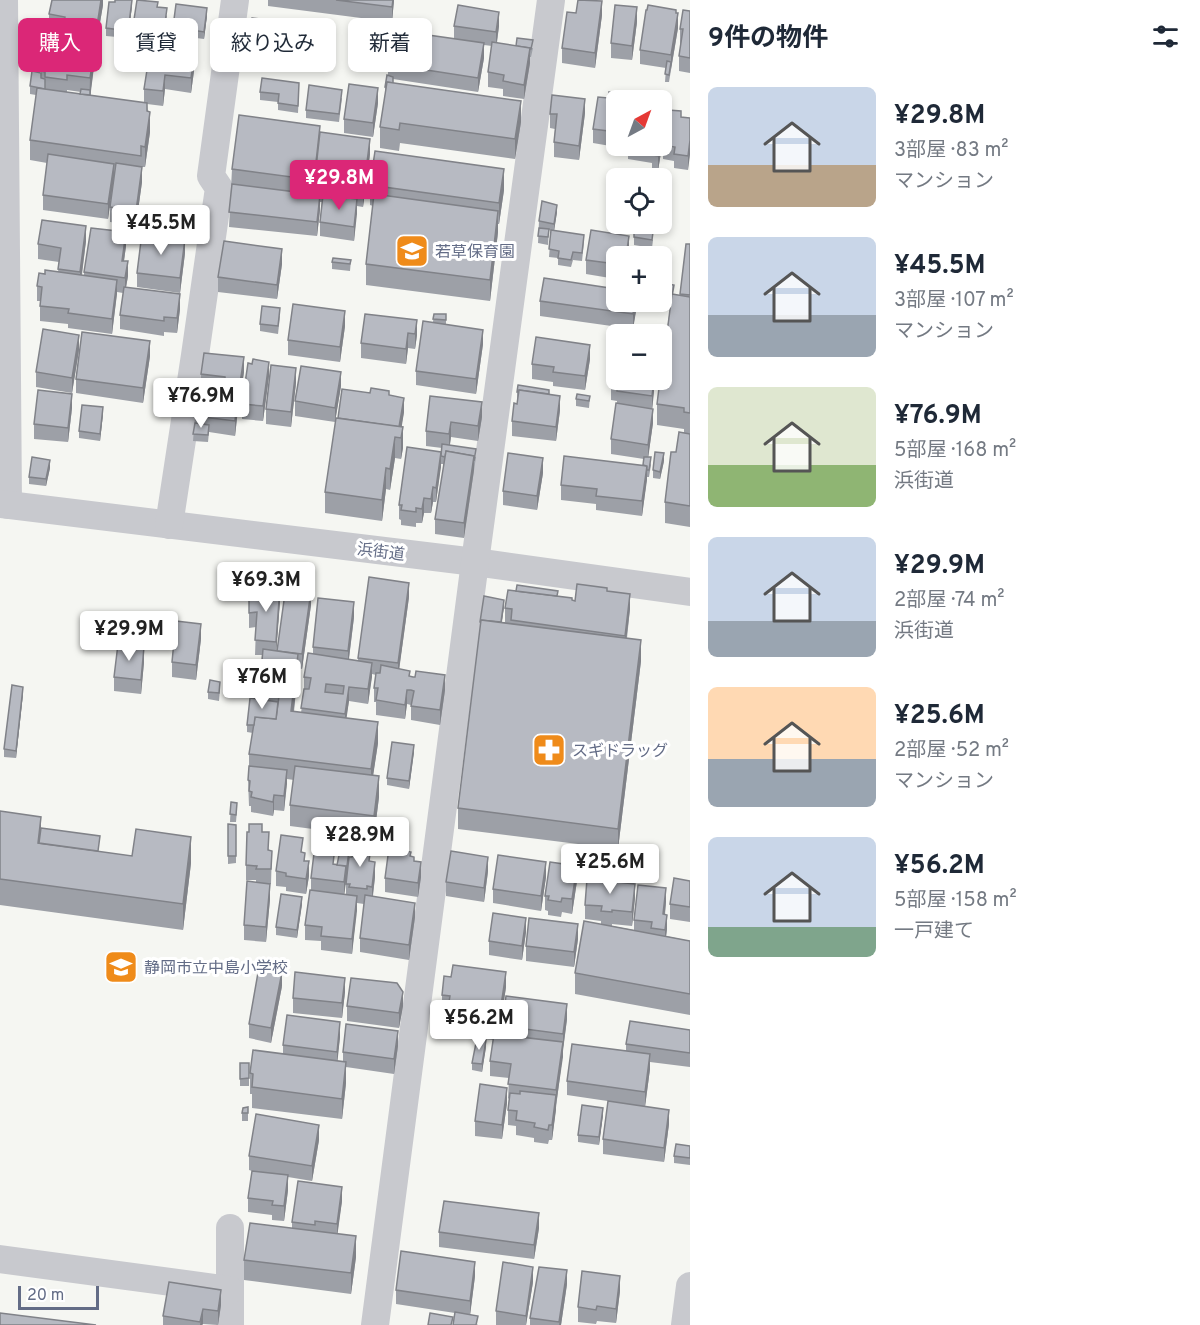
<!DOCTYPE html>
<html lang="ja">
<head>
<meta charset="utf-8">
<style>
	:root { --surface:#fff; --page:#f6f6f7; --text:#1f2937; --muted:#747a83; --accent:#db2777 }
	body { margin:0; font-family:Overpass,"Noto Sans JP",sans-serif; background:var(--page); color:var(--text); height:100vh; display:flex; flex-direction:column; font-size:22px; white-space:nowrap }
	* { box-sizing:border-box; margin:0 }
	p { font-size:20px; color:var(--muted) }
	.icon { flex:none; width:33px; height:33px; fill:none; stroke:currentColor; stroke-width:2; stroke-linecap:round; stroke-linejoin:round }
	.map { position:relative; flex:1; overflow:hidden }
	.panel { display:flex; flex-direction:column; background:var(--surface); width:510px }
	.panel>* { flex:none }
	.top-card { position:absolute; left:18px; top:18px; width:570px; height:54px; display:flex; gap:12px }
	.needle { width:39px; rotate:41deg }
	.controls { position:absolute; left:606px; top:90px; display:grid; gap:12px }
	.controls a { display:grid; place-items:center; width:66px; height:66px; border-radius:9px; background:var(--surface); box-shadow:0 3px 9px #0003; font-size:30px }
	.scale { position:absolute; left:18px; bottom:15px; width:81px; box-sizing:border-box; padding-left:6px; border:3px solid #636c86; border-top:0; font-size:16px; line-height:21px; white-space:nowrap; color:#636c86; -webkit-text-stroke:4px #fff; paint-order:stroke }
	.price { position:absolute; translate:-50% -51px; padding:0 14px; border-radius:6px; background:#fff; color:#222; font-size:20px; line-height:39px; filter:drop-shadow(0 2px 3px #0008) }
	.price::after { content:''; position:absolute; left:50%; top:36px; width:18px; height:14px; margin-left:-9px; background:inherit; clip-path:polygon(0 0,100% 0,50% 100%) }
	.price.on { background:var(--accent); color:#fff }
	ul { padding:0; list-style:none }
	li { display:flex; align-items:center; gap:18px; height:150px; padding:0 18px }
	li span { display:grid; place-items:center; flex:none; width:168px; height:120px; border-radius:9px; color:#555 }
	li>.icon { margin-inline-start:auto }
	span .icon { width:72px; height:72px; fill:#fffc; stroke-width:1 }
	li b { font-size:26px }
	h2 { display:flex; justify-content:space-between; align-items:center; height:72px; padding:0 18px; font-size:26px }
	.tag { padding:0 21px; border-radius:9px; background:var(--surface); box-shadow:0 3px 9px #0003; font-size:21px; line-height:54px }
	.tag.on { background:var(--accent); color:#fff }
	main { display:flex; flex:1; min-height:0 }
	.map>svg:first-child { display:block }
</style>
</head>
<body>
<main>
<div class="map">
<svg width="690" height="1325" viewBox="0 0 690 1325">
	<rect width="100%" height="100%" fill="#f5f6f2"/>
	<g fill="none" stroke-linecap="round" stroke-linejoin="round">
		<!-- minor -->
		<g stroke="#c8c9ce" stroke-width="28">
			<polyline points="4,0 8,505"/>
			<polyline points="0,504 475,562 690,592"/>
			<polyline points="169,525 195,355 219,188 211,176 235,0"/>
			<polyline points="230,1228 230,1325"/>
			<polyline points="0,1259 230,1290"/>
			<polyline points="375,1325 475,562 551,0"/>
			<polyline points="685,1325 690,1286"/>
		</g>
	</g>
	<!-- wall -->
	<g fill="#9da0a7" fill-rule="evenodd">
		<path d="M103 0V5L96 46H95V59L90 95 144 103V89L150 51 194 71 191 93 165 89 163 106 147 104 150 132 145 167H141L142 182 136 225 110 222V207L115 173 114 172 108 219 43 210V195L47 163 30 160V140L36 95 30 94V86L41 73V69H38V54L63 40V31L49 29V14ZM67 90 81 92 80 94 67 92Z"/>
		<polygon points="268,0 394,0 392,22 268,6"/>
		<polygon points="132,6 128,38 106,36 106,28"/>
		<polygon points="158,7 167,16 164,38 133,33 133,26"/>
		<polygon points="690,11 690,73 679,71 679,56 681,44 680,44 680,29"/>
		<polygon points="576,13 602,15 595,68 562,63 562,48"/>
		<polygon points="676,13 678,28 669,82 665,82 666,68 640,64 640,50"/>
		<polygon points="207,16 204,39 173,35 173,27"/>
		<polygon points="637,22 632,60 611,58 611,43"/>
		<polygon points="454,26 499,26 497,43 533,48 531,57 530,57 530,63 524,99 503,96 503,89 488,87 488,72 492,46 484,45 484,58 478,92 393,79 393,83 521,122 515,159 400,143 399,151 380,148 380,127 385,95 385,87 388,76 388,64 454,39"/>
		<polygon points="251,27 278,28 277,38 251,34"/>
		<polygon points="299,91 298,113 278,110 278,102 260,100 260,92"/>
		<polygon points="609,92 628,96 628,100 616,100 616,146 622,146 622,148 593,143 593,129 598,97 608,98"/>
		<polygon points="342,98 339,122 306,118 306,110"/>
		<polygon points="378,103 373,137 344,133 344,119"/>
		<polygon points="585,113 579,160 554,157 554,142 555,129 550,128 550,114"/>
		<polygon points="681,117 690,118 688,170 674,168 674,161 663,159 663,145"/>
		<polygon points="320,132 370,154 363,207 357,206 354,241 320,236 320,222 322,202 320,202 320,210 317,236 229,227 232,169"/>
		<polygon points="628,146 662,146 658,171 652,170 652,163 628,159"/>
		<polygon points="370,185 504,190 499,224 498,224 498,232 490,301 366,285 366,264 373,206 370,205"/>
		<polygon points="557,212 554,231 584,242 582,261 573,260 571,267 558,265 558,258 549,257 551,231 549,230 548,245 538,243 539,221"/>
		<polygon points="634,230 653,240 652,248 634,245"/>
		<polygon points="86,241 82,275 84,275 84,272 126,246 124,261 128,276 126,287 180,309 177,333 164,332 164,336 120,329 120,315 123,293 117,292 112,334 68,328 68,324 40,321 40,301 37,301 37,286 45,274 58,272 59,262 38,259 38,244"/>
		<polygon points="686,244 690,244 690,527 665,523 665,502 676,452 684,433 684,429 657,425 657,404 659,387 654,386 652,409 653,423 648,457 651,465 649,477 647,477 642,516 596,510 596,504 561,500 561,485 643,465 644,459 611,454 611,439 617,403 617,401 611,400 611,386 616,380 662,380 662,348 664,349 670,309 658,307 658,302 662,302 662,283 673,295 680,295"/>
		<polygon points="629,251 616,256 616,279 586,274 586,260"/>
		<polygon points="185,253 180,293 137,287 137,273"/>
		<polygon points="351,260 350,271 332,269 332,262"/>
		<polygon points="282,264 277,299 218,292 218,277"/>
		<polygon points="540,301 637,302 633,329 540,316"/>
		<polygon points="365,314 417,335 415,349 408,348 406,364 361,358 361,343"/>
		<polygon points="434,314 446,314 446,324 483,344 476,394 416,385 416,371 433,322"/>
		<polygon points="280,316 278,334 260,331 260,324"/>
		<polygon points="345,326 340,362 288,355 288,340"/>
		<polygon points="79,350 72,393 36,387 36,372"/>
		<polygon points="150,356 143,403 76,393 76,379"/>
		<polygon points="590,359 585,390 553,386 553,382 532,379 532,364"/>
		<polygon points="252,364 269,376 263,421 242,419 242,404"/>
		<polygon points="244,372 240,397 238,397 238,409 235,436 209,432 208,442 193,441 195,416 201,388 201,374"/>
		<polygon points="296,383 291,427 266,424 266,409"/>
		<polygon points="341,386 335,422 295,416 295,401"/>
		<polygon points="517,392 549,394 560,410 556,441 512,436 512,421 517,404"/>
		<polygon points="389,396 404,412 401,427 403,448 401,459 395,458 390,490 386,489 382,521 325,513 325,492 338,418"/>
		<polygon points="430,396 482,417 478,441 451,437 450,445 476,457 464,538 435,534 435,519 444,464 441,464 436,502 433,502 431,513 424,513 422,523 416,523 416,527 401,525 401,520 399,519 399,505 441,453 442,448 426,446 426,431"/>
		<polygon points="590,396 589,408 576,406 576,399"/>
		<polygon points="72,408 68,442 34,439 34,424"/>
		<polygon points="103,414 100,441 79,438 79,431"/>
		<polygon points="664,461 660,479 653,478 653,470"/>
		<polygon points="50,468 46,486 29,484 29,477"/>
		<polygon points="543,473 537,510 503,505 503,491"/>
		<polygon points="309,590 311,605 302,669 298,668 294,712 301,713 304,689 304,677 313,654 313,647 354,617 349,659 358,661 358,658 409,597 399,669 410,677 445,690 440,725 411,720 411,705 407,704 405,719 376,715 376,702 374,702 374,688 376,675 372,674 368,704 349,701 346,718 378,743 373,775 379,797 374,837 290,826 290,805 294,780 287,779 284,811 274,810 273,816 251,812 251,806 249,806 248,780 249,767 249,754 253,733 247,732 247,725 260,699 260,684 262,655 255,655 256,627 249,628 249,613 280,601 276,651"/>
		<polygon points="607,591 630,609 627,638 641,661 618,849 458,829 458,808 480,630 480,622 504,607 502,622 505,622 505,608 558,596 575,601"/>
		<polygon points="201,639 196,680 172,677 172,662"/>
		<polygon points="144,662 141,694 114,691 114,677"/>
		<polygon points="220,689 219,701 208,699 208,692"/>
		<polygon points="23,694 16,758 4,757 4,749"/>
		<polygon points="414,752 409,789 387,785 387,778"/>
		<polygon points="231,802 237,810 236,822 230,822"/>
		<polygon points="0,811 99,852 191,863 183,930 0,905"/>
		<polygon points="228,824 236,825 236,863 228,864"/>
		<polygon points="262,832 269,850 272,851 271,884 269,884 270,899 266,942 244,940 244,925 256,882 256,880 246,880 246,865"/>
		<polygon points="303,853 309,876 306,894 286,891 286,887 276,886 276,871"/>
		<polygon points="411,856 414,861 421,877 418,897 385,892 385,878"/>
		<path d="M349 859 371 862 375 877 373 896 415 917 409 960 360 952V938L364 904 357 903 352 954 321 950V941L305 940V925L311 890V878L335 864 337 865ZM346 880V895L344 894Z"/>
		<polygon points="488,871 484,902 446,896 446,882"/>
		<polygon points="546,877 541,911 493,903 493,889"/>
		<polygon points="577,881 572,914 562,912 561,917 548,915 548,911 545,910 545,896"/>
		<polygon points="605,881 635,898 632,926 612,924 612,926 634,930 634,920 666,902 665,915 667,929 666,936 690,941 690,1015 575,994 575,973 601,924 601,921 585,919 585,905"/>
		<polygon points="690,881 690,922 670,919 670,904"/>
		<polygon points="302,904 297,938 276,935 276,927"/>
		<polygon points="526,932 522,960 489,955 489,941"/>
		<polygon points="578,939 574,967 526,961 526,946"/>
		<polygon points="282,986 271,1043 249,1038 249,1024"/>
		<polygon points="506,987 499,1034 502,1035 502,1026 567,1019 552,1140 549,1140 548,1144 534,1142 534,1138 516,1135 516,1126 508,1125 508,1110 509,1099 508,1098 509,1078 490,1076 490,1061 493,1040 484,1039 484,1033 447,1029 448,1010 442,1010 442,995"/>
		<polygon points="345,992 342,1018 293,1013 293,998"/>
		<polygon points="347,1006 403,1006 399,1028 347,1021"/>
		<polygon points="690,1030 690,1067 650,1062 650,1069 645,1106 669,1124 664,1162 603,1154 603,1139 621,1103 567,1095 567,1081 626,1051 626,1044"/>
		<polygon points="340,1037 337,1061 343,1062 343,1052 398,1046 394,1074 346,1067 346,1083 342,1119 252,1108 252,1094 250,1094 250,1073 283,1054 283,1045"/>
		<polygon points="486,1047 482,1072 472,1070 472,1063"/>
		<rect x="240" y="1063" width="9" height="23"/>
		<polygon points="507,1103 502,1139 475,1136 475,1121"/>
		<polygon points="248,1107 248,1121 242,1121 242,1113"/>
		<polygon points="603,1115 599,1145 578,1142 578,1135"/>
		<polygon points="319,1140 312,1181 288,1177 288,1190 284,1221 272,1220 272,1215 248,1212 248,1198 252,1171 249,1170 249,1156"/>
		<polygon points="690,1146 690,1165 674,1163 674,1156"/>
		<polygon points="342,1201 337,1234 356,1257 351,1294 244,1280 244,1260 292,1228 292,1222"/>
		<polygon points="539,1228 534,1259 439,1247 439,1232"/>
		<polygon points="475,1276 470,1314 478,1325 455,1313 396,1304 396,1290"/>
		<polygon points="533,1282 526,1325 496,1325 496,1311"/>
		<polygon points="567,1284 561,1325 530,1325 530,1318"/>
		<polygon points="620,1291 616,1323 597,1321 596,1324 578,1322 578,1307"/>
		<polygon points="221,1305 218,1325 203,1324 202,1325 163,1325 163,1316"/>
	</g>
	<!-- shaded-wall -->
	<g fill="#808288">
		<polygon points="101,0 103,0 103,5 96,46 96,32"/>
		<polygon points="132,0 132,6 128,38 128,31"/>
		<polygon points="393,0 394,0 392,22 392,7"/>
		<polygon points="602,1 602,15 595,68 595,53"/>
		<polygon points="637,7 637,22 632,60 632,46"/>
		<polygon points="207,8 207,16 204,39 204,32"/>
		<polygon points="499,12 499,26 496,47 496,32"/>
		<polygon points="678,13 678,28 671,69 671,55"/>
		<polygon points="484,43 484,58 478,92 478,78"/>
		<polygon points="95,45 95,59 89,107 90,78"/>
		<polygon points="530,48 530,63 524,99 524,85"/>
		<polygon points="194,57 194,71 191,93 191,78"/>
		<polygon points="165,75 165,89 163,106 163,91"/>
		<polygon points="378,88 378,103 373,137 373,123"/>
		<polygon points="585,99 585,113 579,160 579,146"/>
		<polygon points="521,101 521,122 515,159 515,139"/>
		<polygon points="666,101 666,115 662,146 662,131"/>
		<polygon points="150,112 150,132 145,167 145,147"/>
		<polygon points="370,139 370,154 363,207 363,193"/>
		<polygon points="690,140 690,155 688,170 688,156"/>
		<polygon points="659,146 662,146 658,171 658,156"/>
		<polygon points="114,164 114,178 108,219 108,204"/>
		<polygon points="142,167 142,182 136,225 136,211"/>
		<polygon points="504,169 504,190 499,224 499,203"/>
		<polygon points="320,195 320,210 317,236 317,222"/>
		<polygon points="357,199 357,214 354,241 354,227"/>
		<polygon points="557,205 557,212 554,231 554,224"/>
		<polygon points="498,211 498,232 490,301 490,280"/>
		<polygon points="86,226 86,241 80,287 80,272"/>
		<polygon points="126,232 126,246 122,275 122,261"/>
		<polygon points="629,236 629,251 628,256 626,256"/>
		<polygon points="185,239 185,253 180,293 180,278"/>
		<polygon points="282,249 282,264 277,299 277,285"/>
		<polygon points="128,261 128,276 125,293 125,278"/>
		<polygon points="117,280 117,294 112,334 112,319"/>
		<polygon points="180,294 180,309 177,333 177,318"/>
		<polygon points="635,302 637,302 637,306 633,329 633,314"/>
		<polygon points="345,311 345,326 340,362 340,347"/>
		<polygon points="417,320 417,335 415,349 415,334"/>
		<polygon points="483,330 483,344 476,394 476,379"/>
		<polygon points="408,333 408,348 406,364 406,349"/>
		<polygon points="79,335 79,350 72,393 72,378"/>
		<polygon points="150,341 150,356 143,403 143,388"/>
		<polygon points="590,345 590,359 585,390 585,376"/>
		<polygon points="244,357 244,372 240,397 240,383"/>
		<polygon points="269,362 269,376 263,421 263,406"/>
		<polygon points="296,368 296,383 291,427 291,412"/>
		<polygon points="341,372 341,386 335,422 335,408"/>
		<polygon points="654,380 654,392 652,411 652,396"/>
		<polygon points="72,394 72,408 68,442 68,428"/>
		<polygon points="238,394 238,409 235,436 235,421"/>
		<polygon points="560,396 560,410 556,441 556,427"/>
		<polygon points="404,398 404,412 400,438 398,430"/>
		<polygon points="482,402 482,417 478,441 478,426"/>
		<polygon points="103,407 103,414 100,441 100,434"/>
		<polygon points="653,409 653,423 648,459 648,445"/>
		<polygon points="451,422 451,437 449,449 449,434"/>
		<polygon points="403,427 403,448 401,459 401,438"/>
		<polygon points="395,437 395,458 390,490 390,469"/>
		<polygon points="441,452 441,467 436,502 436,488"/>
		<polygon points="664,453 664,461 660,479 660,472"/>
		<polygon points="474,456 474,470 464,538 464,523"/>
		<polygon points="543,458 543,473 537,510 537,496"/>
		<polygon points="50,460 50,468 46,486 46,479"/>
		<polygon points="647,466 647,480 642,516 642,501"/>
		<polygon points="386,468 386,489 382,521 382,500"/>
		<polygon points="433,487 433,502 431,513 431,499"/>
		<polygon points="424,498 424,513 422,523 422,509"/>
		<polygon points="409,583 409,597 398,678 398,663"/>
		<polygon points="280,587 280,601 276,656 276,642"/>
		<polygon points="311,591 311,605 302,669 302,654"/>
		<polygon points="630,594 630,609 625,650 625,636"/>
		<polygon points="504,600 504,607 500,633 500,625"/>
		<polygon points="354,602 354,617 348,665 348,651"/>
		<polygon points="201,624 201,639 196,680 196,665"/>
		<polygon points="641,640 641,661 618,849 618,829"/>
		<polygon points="144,647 144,662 141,694 141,680"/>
		<polygon points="298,654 298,675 291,732 291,711"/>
		<polygon points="372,663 372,677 368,704 368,689"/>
		<polygon points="445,675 445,690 440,725 440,710"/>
		<polygon points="23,687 23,694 16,758 16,751"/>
		<polygon points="349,687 349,701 345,729 345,714"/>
		<polygon points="407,690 407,704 405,719 405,705"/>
		<polygon points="378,722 378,743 371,790 371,769"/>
		<polygon points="414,745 414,752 409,789 409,781"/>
		<polygon points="287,770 287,784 284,811 284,796"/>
		<polygon points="379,776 379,797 374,837 374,816"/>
		<polygon points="274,795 274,810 273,816 273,802"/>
		<polygon points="41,817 41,843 38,843"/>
		<polygon points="191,837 191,863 183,930 183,904"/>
		<polygon points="349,851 349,859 344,897 344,882"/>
		<polygon points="488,857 488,871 484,902 484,888"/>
		<polygon points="309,861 309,876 306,894 306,879"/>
		<polygon points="375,862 375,877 372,901 372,887"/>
		<polygon points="421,862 421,877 418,897 418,883"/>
		<polygon points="546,862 546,877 541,911 541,896"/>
		<polygon points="577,866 577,881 572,914 572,899"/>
		<polygon points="270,884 270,899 266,942 266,927"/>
		<polygon points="635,884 635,898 632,926 632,912"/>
		<polygon points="666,888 666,902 663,929 663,914"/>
		<polygon points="357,896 357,911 352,954 352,939"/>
		<polygon points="302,897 302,904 297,938 297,930"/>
		<polygon points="415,903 415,917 409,960 409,945"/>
		<polygon points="667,915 667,929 665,945 665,930"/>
		<polygon points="526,918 526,932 522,960 522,946"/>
		<polygon points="578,924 578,939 574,967 574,952"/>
		<polygon points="282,972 282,986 271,1043 271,1028"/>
		<polygon points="506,972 506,987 498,1041 498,1026"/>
		<polygon points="345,978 345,992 342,1018 342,1003"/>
		<polygon points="403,992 403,1006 399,1028 399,1013"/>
		<polygon points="567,1004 567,1019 563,1049 563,1034"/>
		<polygon points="340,1022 340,1037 337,1066 337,1052"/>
		<polygon points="398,1031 398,1046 394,1074 394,1059"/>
		<polygon points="486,1040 486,1047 482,1072 482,1064"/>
		<polygon points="563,1042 563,1057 556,1105 556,1090"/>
		<polygon points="650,1054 650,1069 645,1107 645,1092"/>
		<polygon points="346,1062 346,1083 342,1119 342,1099"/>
		<polygon points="507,1088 507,1103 502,1139 502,1125"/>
		<polygon points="556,1095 556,1110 552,1140 552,1125"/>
		<polygon points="603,1108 603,1115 599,1145 599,1137"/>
		<polygon points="669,1110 669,1124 664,1162 664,1148"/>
		<polygon points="319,1125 319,1140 312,1181 312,1166"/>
		<polygon points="288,1175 288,1190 284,1221 284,1206"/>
		<polygon points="342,1187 342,1201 337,1238 337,1224"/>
		<polygon points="539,1213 539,1228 534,1259 534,1245"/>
		<polygon points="356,1236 356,1257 351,1294 351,1273"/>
		<polygon points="475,1262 475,1276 470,1316 470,1301"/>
		<polygon points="533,1267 533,1282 526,1325 526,1316"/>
		<polygon points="567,1270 567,1284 561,1325 559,1325"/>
		<polygon points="620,1276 620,1291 616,1323 616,1309"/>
		<polygon points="221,1290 221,1305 218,1325 218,1311"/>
		<polygon points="203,1309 203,1324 202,1325 200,1325"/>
	</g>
	<!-- building -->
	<g fill="#b7bac2" stroke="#808288" stroke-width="1.5" fill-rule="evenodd">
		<polygon points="52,0 101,0 96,32 63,27 65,17 49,14"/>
		<polygon points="115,0 132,0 128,31 106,28 109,2 115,2"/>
		<polygon points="137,0 158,2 157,7 167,8 164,30 133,26"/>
		<polygon points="336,0 393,0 392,7"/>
		<polygon points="578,0 602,1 595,53 562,48 567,12 576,13"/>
		<polygon points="176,4 207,8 204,32 173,27"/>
		<polygon points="458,5 499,12 496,32 454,26"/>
		<polygon points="615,5 637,7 632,46 611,43"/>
		<polygon points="648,5 676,10 676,13 678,13 671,55 640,50 646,10 647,10"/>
		<polygon points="683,10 690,11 690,58 679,56 683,29 680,29"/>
		<polygon points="252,18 278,21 277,30 251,27"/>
		<polygon points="393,30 484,43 478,78 388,64"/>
		<polygon points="41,37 95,45 90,78 67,75 67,80 45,77 45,72 41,71 43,55 38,54"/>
		<polygon points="517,38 533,40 531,49 530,49 530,48 516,46"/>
		<polygon points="492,42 530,48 524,85 503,81 504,75 488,72"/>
		<polygon points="150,51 194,57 191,78 165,75 163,91 144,89"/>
		<polygon points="667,61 671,62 669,75 665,74"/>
		<polygon points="32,71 41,73 41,78 45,79 45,89 30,86"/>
		<polygon points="387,75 393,77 393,83 387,82 386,87 385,87"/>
		<polygon points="262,78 299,83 298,106 278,103 279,94 260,92"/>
		<polygon points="387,82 521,101 515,139 400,123 399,130 380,127"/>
		<polygon points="349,84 378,88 373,123 344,119"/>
		<polygon points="309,85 342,90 339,114 306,110"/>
		<polygon points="37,88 147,103 147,111 150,112 145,147 141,146 141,156 30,140"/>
		<polygon points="81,89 90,90 90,95 80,94"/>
		<polygon points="609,92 628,96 627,100 616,100 616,132 593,129 598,97 608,98"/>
		<polygon points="552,95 585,99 579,146 554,142 557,114 550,114"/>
		<polygon points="643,97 666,101 662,131 662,100 642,100"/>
		<polygon points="668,110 681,111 681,117 690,118 690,140 688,156 674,154 675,147 663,145"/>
		<polygon points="239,115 320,126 314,180 232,169"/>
		<polygon points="320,132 370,139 363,193 314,186"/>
		<polygon points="634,146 659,146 658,156 652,155 653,148"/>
		<polygon points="375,151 504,169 499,203 370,185"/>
		<polygon points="48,154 114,164 108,204 43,195"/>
		<polygon points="116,163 142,167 136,211 110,207"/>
		<polygon points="232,184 320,195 317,222 229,212"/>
		<polygon points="374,194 498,211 490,280 366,264"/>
		<polygon points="323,195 357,199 354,227 320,222"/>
		<polygon points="542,201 557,205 554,224 539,221"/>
		<polygon points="42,220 86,226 80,272 58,269 61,248 38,244"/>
		<polygon points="91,228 126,232 122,261 128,261 125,278 84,272"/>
		<polygon points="539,228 549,229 548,237 538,236"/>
		<polygon points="551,230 584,235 582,253 573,252 571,260 558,258 559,251 549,249"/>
		<polygon points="591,230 629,236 626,256 616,256 616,264 586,260"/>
		<polygon points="634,230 653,232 652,240 634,237"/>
		<polygon points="142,233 185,239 180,278 137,273"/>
		<polygon points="224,241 282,249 277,285 218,277"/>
		<polygon points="686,244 690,244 690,295 680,294"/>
		<polygon points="333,258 351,260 350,264 332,262"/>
		<polygon points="45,270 117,280 112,319 68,313 69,309 40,306 42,287 37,286 39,273 45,274"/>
		<polygon points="544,278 616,289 616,302 635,302 633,314 540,301"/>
		<polygon points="662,283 674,285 671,302 662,300"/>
		<polygon points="124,287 180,294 177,318 164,317 164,321 120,315"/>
		<polygon points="672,294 690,297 690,413 684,412 684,408 657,404 660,380 662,380 662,372"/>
		<polygon points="293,304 345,311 340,347 288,340"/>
		<polygon points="262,306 280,308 278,326 260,324"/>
		<polygon points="365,314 417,320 415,334 408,333 406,349 361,343"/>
		<polygon points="434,314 446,314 446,320 433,319"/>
		<polygon points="423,321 483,330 476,379 416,371"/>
		<polygon points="43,329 79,335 72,378 36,372"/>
		<polygon points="82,332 150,341 143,388 76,379"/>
		<polygon points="536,337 590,345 585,376 553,372 554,367 532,364"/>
		<polygon points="662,348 664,349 663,357 662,357"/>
		<polygon points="616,351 616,380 654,380 652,396 617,391 617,386 611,386"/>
		<polygon points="204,353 244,357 240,383 225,381 225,377 201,374"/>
		<polygon points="253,359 269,362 263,406 242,404 248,363 252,364"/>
		<polygon points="271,365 296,368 291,412 266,409"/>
		<polygon points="301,366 341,372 335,408 295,401"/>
		<polygon points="201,381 218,383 217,391 201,388"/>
		<polygon points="518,385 549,390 549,394 519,390 518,392 517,392"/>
		<polygon points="198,388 238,394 235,421 195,416"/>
		<polygon points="371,388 389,391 389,395 404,398 399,427 338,418 342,389 370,393"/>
		<polygon points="38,390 72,394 68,428 34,424"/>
		<polygon points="519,390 560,396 556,427 512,421 514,403 517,404"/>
		<polygon points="577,394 590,396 589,401 576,399"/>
		<polygon points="430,396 482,402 478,426 451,422 449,434 426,431"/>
		<polygon points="616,403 653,409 648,445 611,439"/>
		<polygon points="82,405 103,407 100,434 79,431"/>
		<polygon points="336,418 403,427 401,438 395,437 390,469 386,468 382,500 325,492"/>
		<polygon points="195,423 209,425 208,435 193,434"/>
		<polygon points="679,432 690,434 690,506 665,502 671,452 676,452"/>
		<polygon points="442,444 476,449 474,461 474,456 446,451 445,457 441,456"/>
		<polygon points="407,447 441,452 436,488 433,487 431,499 424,498 422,509 416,508 416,512 401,510 402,505 399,505"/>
		<polygon points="446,451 474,456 464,523 435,519"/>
		<polygon points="655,452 664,453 660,472 653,470"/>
		<polygon points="508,453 543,458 537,496 503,491"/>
		<polygon points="564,456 647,466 642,501 596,496 597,489 561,485"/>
		<polygon points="32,457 50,460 46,479 29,477"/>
		<polygon points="644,457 651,457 649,470 647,470 647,466 643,465"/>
		<polygon points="369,577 409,583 398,663 358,658"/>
		<polygon points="289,581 309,585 308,590 311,591 302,654 277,651 286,586 288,587"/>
		<polygon points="577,584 607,588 607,591 630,594 625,636 511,620 512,609 505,608 508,590 572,598 572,600 575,601"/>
		<polygon points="517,585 558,591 557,596 516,591"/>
		<polygon points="258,586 280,587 276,642 255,640 257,612 249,613 249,598 258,598"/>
		<polygon points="484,596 504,600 501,622 481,620 481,623 480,622"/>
		<polygon points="318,598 354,602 348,651 313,647"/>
		<polygon points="481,620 641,640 618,829 458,808"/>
		<polygon points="176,621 201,624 196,665 172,662"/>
		<polygon points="118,644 144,647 141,680 114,677"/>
		<polygon points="263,649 298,654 291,711 378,722 371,769 249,754 255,717 276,719 280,688 260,684"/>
		<path d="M308 653 372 663 368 689 349 687 345 714 301 708 304 689H309L311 678 304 677ZM326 684 344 686 343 694 325 692Z"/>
		<polygon points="381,665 410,671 409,676 413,677 415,677 416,671 445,675 440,710 411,706 414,691 411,690 407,690 405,705 376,700 378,688 374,688 376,673 380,673"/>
		<polygon points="210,680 220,682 219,693 208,692"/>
		<polygon points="12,685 23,687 16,751 4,749"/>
		<polygon points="250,698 278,702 276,719 255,717 254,725 247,725"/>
		<polygon points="392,742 414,745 409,781 387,778"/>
		<polygon points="249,766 287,770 284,796 274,795 273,802 251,797 252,792 249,791 250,781 248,780"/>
		<polygon points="295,766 379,776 374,816 290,805"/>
		<polygon points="231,802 237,803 236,815 230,814"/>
		<polygon points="0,811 41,817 38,843 132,856 136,829 191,837 183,904 0,879"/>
		<polygon points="228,824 236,825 236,856 228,856"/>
		<polygon points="249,824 262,824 262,832 269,832 268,850 272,851 271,869 256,869 257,866 246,865 247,832 249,832"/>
		<polygon points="41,828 100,836 98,851 39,843"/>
		<polygon points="281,835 303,838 301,852 305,853 304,861 309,861 306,879 286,876 286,873 276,871"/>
		<polygon points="315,845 335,847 333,864 346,866 344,882 311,878"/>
		<polygon points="353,845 371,847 369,861 375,862 372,887 367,886 367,889 349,887 350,884 346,884 349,857 352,857"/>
		<polygon points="389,848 411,852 410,856 414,857 414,861 421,862 418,883 385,878"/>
		<polygon points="340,850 349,851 346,873 346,866 337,865"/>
		<polygon points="451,851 488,857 484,888 446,882"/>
		<polygon points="498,855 546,862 541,896 493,889"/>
		<polygon points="550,862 577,866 572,899 562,898 561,902 548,900 549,896 545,896"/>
		<polygon points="588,874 605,876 605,881 588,879"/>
		<polygon points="674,878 690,881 690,907 670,904"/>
		<polygon points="587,879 635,884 632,912 612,910 612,912 601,911 602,906 585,905"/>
		<polygon points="247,881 270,884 266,927 244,925"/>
		<polygon points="638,885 666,888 663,914 667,915 665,930 651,928 652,922 634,920"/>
		<polygon points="310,890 357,896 352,939 321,936 322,927 305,925"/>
		<polygon points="281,894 302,897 297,930 276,927"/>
		<polygon points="365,895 415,903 409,945 360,938"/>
		<polygon points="493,913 526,918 522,946 489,941"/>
		<polygon points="529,918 578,924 574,952 526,946"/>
		<polygon points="584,921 690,941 690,994 575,973"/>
		<polygon points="453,965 506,972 498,1026 484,1024 484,1019 447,1014 450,996 442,995 444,976 451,977"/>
		<polygon points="259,967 282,972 271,1028 249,1024"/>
		<polygon points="295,972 345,978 342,1003 293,998"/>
		<polygon points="351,978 397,983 403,992 399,1013 347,1006"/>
		<polygon points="506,996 567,1004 563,1034 502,1026"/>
		<polygon points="287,1015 340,1022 337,1052 283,1045"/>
		<polygon points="630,1021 690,1030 690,1053 626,1044"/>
		<polygon points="346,1024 398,1031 394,1059 343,1052"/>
		<polygon points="494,1034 563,1042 556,1090 508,1084 511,1064 490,1061"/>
		<polygon points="477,1038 486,1040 482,1064 472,1063"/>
		<polygon points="572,1044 650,1054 645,1092 567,1081"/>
		<polygon points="253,1050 346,1062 342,1099 252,1087 253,1074 250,1073"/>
		<polygon points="240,1063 249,1063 249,1078 240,1079"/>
		<polygon points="480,1084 507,1088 502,1125 475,1121"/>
		<polygon points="520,1091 556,1095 552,1125 549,1125 548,1130 534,1127 535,1123 516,1120 517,1111 508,1110 510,1093 520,1094"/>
		<polygon points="608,1101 669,1110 664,1148 603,1139"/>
		<polygon points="582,1105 603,1108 599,1137 578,1135"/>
		<polygon points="248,1107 248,1113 242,1113 243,1108"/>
		<polygon points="256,1114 319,1125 312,1166 249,1156"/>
		<polygon points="676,1144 690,1146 690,1158 674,1156"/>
		<polygon points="252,1171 288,1175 284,1206 272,1205 273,1201 248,1198"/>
		<polygon points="298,1181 342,1187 337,1224 315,1221 315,1225 292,1222"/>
		<polygon points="444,1201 539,1213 534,1245 439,1232"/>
		<polygon points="250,1223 356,1236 351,1273 244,1260"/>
		<polygon points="401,1251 475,1262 470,1301 396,1290"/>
		<polygon points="503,1262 533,1267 526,1316 496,1311"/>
		<polygon points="539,1267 567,1270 559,1322 530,1318"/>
		<polygon points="582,1271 620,1276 616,1309 597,1306 596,1310 578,1307"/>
		<polygon points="169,1282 221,1290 218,1311 203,1309 200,1322 163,1316"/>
		<polygon points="455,1312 478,1316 476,1325 453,1325"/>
		<polygon points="0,1313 96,1325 0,1325"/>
		<polygon points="430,1313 453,1317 451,1325 428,1325"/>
	</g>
	<!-- icons -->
	<defs>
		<g id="school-square" transform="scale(1.725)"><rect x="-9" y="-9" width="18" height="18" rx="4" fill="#ef8b1a" stroke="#fff"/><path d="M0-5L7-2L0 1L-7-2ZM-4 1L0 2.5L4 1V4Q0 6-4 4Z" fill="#fff"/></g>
		<g id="pharmacy-square" transform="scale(1.725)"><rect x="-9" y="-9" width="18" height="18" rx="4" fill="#ef8b1a" stroke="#fff"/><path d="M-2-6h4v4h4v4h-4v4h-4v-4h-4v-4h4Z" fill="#fff"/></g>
	</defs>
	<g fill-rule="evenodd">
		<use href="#school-square" x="412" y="251"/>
		<use href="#pharmacy-square" x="549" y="750"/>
		<use href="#school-square" x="121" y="967"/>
	</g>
	<g text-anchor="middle" stroke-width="6" stroke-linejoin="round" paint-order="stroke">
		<!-- poi labels -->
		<g font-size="16" fill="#636c86" stroke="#fff" text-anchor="start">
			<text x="435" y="257">若草保育園</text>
			<text x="572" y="756">スギドラッグ</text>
			<text x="144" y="973">静岡市立中島小学校</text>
		</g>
		<!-- street labels -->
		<g font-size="16" fill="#636c86" stroke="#fff">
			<text transform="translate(381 551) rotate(7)" y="6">浜街道</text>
		</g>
	</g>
</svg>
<div class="controls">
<a><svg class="needle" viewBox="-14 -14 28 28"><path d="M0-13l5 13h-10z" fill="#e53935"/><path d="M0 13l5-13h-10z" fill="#747a83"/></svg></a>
<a><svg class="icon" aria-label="locate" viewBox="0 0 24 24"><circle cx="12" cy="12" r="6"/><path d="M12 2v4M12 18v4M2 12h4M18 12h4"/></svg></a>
<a>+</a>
<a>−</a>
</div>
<div class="scale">20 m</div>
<b class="price on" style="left:339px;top:211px">¥29.8M</b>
<b class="price" style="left:161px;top:256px">¥45.5M</b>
<b class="price" style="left:201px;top:429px">¥76.9M</b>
<b class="price" style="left:266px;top:613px">¥69.3M</b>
<b class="price" style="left:129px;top:662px">¥29.9M</b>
<b class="price" style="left:262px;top:710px">¥76M</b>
<b class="price" style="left:360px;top:868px">¥28.9M</b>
<b class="price" style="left:610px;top:895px">¥25.6M</b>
<b class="price" style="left:479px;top:1051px">¥56.2M</b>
<div class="top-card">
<a class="tag on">購入</a>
<a class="tag">賃貸</a>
<a class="tag">絞り込み</a>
<a class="tag">新着</a>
</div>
</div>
<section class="panel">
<h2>9件の物件<svg class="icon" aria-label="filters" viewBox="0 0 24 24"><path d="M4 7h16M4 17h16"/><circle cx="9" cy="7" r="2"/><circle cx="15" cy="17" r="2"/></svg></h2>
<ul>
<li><span style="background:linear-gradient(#c9d6e8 65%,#b9a48a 0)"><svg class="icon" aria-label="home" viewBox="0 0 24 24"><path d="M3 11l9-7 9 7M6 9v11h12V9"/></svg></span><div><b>¥29.8M</b><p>3部屋 · 83 m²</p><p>マンション</p></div></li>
<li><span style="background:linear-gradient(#c9d6e8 65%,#9aa5b1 0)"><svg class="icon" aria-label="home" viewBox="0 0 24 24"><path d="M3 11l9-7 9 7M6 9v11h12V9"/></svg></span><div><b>¥45.5M</b><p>3部屋 · 107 m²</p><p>マンション</p></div></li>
<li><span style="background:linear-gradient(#dfe7d0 65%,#8fb573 0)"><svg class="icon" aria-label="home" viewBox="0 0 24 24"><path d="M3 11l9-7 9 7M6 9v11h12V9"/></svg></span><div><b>¥76.9M</b><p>5部屋 · 168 m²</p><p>浜街道</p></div></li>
<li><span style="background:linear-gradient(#c9d6e8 70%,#9aa5b1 0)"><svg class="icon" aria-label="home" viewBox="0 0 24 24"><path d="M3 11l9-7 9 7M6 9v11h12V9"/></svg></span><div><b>¥29.9M</b><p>2部屋 · 74 m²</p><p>浜街道</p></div></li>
<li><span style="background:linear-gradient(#ffd9b3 60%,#9aa5b1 0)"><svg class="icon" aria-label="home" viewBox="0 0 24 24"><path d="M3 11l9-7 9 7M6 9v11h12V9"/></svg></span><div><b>¥25.6M</b><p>2部屋 · 52 m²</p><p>マンション</p></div></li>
<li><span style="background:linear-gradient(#c9d6e8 75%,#7fa58c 0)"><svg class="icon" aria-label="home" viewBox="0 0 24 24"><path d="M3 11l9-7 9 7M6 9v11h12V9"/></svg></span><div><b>¥56.2M</b><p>5部屋 · 158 m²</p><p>一戸建て</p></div></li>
</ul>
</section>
</main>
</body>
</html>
